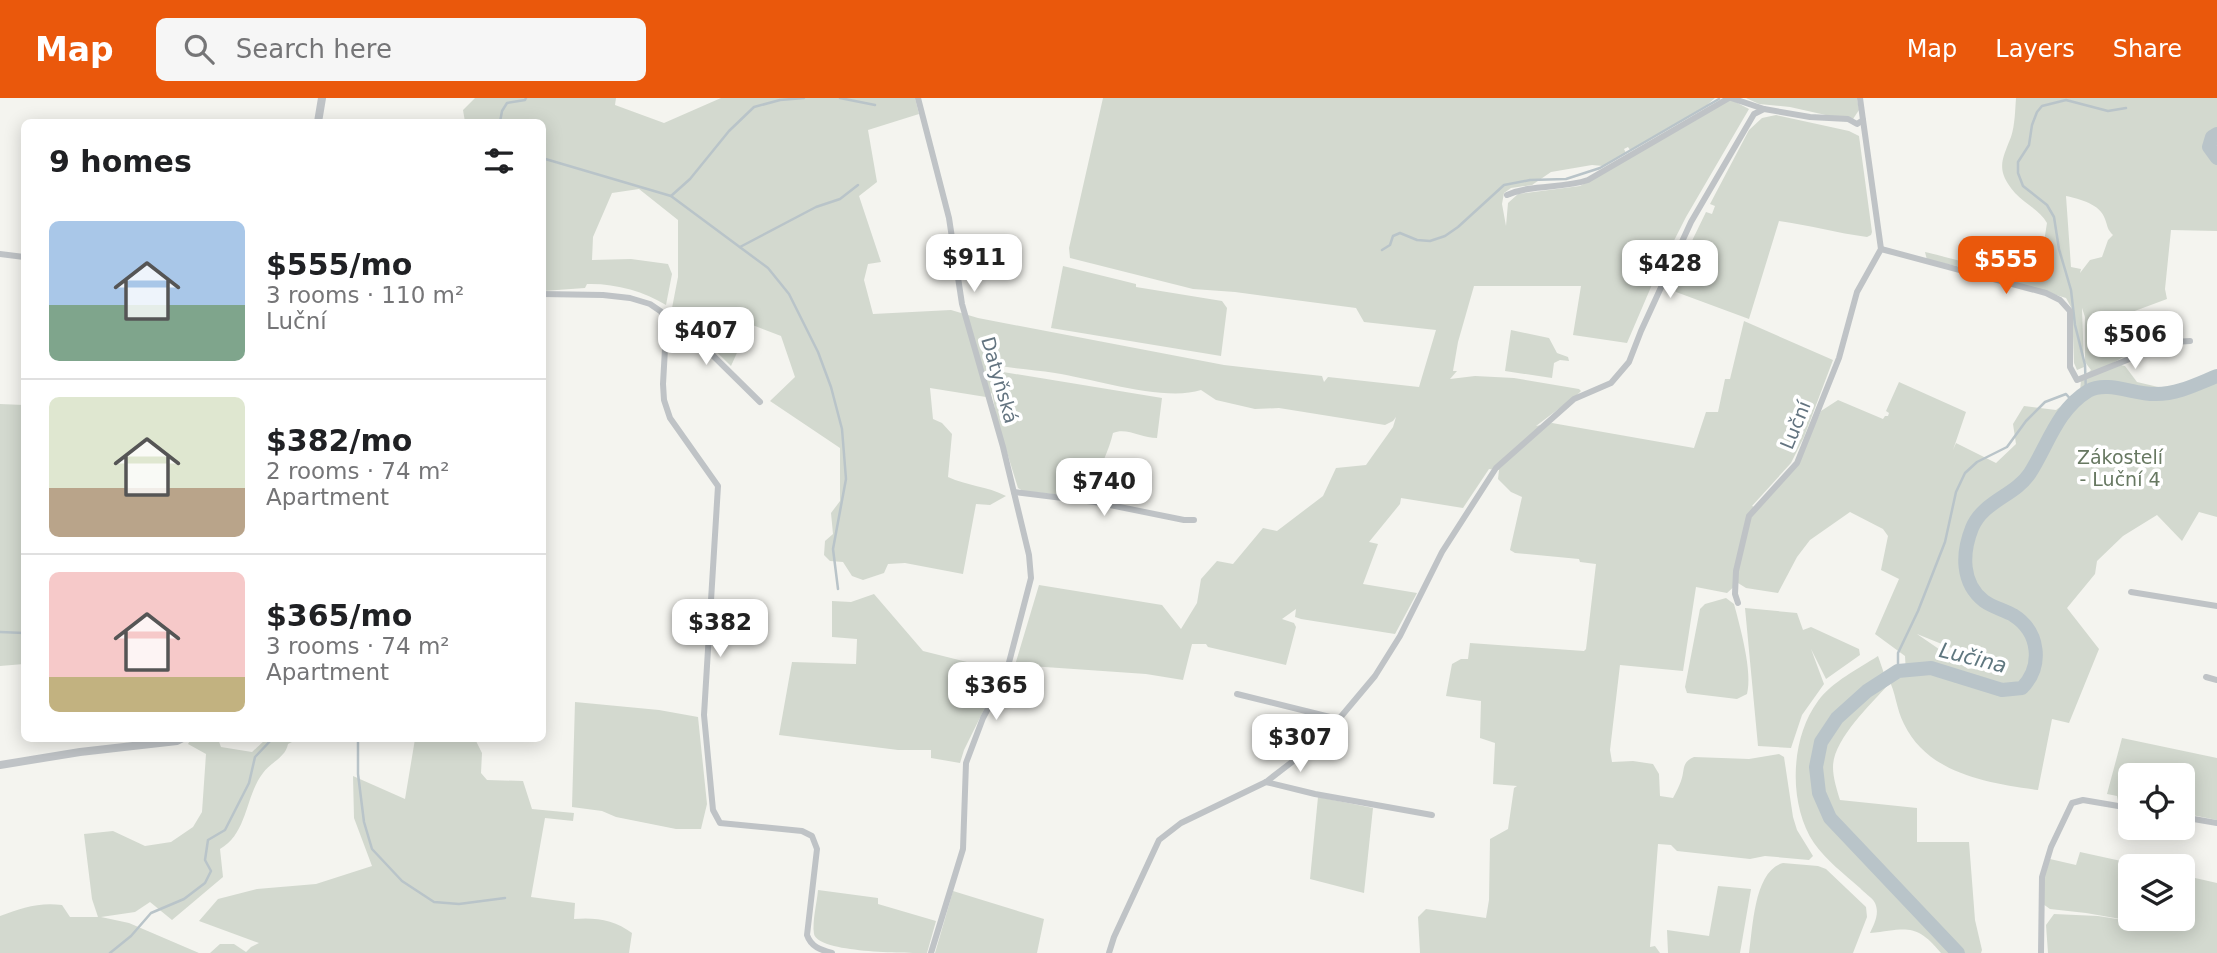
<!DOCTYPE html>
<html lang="en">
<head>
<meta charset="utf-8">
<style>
	:root { --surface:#fff; --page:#f6f6f6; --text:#202124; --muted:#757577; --line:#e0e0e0; --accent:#ea580c }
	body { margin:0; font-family:"DejaVu Sans",sans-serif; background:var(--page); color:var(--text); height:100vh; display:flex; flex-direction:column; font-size:26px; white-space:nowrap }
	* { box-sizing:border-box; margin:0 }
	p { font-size:23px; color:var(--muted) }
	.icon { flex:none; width:38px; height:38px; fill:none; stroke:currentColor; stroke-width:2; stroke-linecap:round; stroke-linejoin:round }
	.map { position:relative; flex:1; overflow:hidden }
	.sheet { position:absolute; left:21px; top:21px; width:525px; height:623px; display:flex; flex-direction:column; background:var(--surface); border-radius:10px; box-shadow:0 4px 18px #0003 }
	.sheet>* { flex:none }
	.tools { position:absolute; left:2118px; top:665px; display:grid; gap:14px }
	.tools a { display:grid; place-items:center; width:77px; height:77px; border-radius:10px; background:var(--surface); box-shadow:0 4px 18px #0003; font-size:35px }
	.price { position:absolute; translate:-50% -60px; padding:0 16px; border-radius:14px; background:#fff; color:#222; font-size:23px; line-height:46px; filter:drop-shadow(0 2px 4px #0008) }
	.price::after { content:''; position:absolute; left:50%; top:42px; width:21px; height:16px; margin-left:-10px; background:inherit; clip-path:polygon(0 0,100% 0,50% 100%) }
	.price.selected { background:var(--accent); color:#fff }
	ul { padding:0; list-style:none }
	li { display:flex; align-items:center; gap:21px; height:175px; padding:0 28px }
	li+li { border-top:2px solid var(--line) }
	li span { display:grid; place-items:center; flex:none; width:196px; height:140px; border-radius:10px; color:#555 }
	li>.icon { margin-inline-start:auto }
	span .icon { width:84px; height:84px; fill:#fffc; stroke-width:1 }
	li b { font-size:30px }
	h2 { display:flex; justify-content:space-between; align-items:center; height:84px; padding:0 28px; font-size:30px }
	header { display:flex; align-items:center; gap:42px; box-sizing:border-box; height:98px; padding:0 35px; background:var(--accent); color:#fff }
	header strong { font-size:33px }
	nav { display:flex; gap:38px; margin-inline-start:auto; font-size:24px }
	.search { width:490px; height:63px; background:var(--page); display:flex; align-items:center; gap:18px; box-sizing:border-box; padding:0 24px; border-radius:10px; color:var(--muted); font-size:26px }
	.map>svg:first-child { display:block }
</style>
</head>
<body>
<header>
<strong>Map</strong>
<div class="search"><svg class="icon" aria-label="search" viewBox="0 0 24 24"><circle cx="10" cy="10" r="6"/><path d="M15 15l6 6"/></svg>Search here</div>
<nav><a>Map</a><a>Layers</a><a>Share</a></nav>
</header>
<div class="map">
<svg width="2217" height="855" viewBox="0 0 2217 855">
	<rect width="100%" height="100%" fill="#f4f4ef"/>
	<!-- green -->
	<g fill="#d3d9cf" fill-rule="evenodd">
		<path d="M475 0H616L615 7 664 25 721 0H915L919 16 868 32 877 84 859 98 881 164 868 166 864 182 873 216 951 212 978 220 1224 267 1322 278 1324 284 1328 279 1419 289 1436 232 1364 224 1356 210 1235 194 1193 191 1070 160 1069 150 1103 0H1715L1707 7 1630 52 1628 49 1624 51 1626 55 1603 68 1592 67 1551 74 1532 87 1511 90 1504 95 1502 106 1506 128 1508 105 1518 96 1580 88 1730 1 1749 11 1686 119 1654 182 1627 245 1573 237 1581 188H1474L1458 244 1453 273H1457L1450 281 1475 278 1514 280 1579 291 1581 293 1577 297 1536 328 1552 325 1694 350 1706 314H1718L1725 281H1730L1744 223 1833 262 1804 339 1791 365 1752 408 1757 410 1797 365 1821 313 1838 302 1883 321 1885 318H1888L1889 315 1886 313 1899 284 1966 314 1953 352 1956 345 1996 365 2016 346 2013 326 2024 308 2056 312 2080 294 2081 282 2091 272 2085 264V219L2082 210 2084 269 2077 272 2074 265 2072 211 2066 200 1967 170 1927 162 1925 154C1949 159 2018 181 2039 175L2047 125C2040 112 2025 106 2015 95 1996 72 2001 64 2011 39 2015 27 2015 13 2016 0H2217V133L2171 132 2165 191 2167 201 2132 214 2137 251 2113 265 2125 268 2137 284 2171 292 2217 281V419L2199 414 2182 443 2157 417 2123 438 2097 463 2095 476 2067 510 2099 551 2069 625 2052 621 2038 692C1988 685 1928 676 1904 626 1896 611 1896 594 1888 580L1898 573 1906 575 1905 558 1875 536 1899 481 1881 472 1888 438 1883 431 1850 414 1810 442 1797 459 1778 495 1746 490 1738 485 1727 495 1696 489 1683 573 1620 567 1610 652 1612 664 1633 663 1653 666 1659 676 1660 698 1673 700C1676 694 1679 689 1681 683 1685 673 1681 664 1694 659L1749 661 1779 656 1784 659 1793 719 1797 732 1813 758 1809 762 1765 758 1750 761 1677 753 1671 747 1658 746 1650 849 1655 848 1660 855H1420L1418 819 1426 811 1486 820 1489 802 1490 741 1508 731 1514 690 1517 688 1493 686 1495 645 1480 640 1481 603 1446 598 1452 566 1461 561H1468L1470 545 1584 553 1586 551 1596 466 1580 464 1579 461 1515 455 1510 452 1522 399 1511 394 1498 381 1499 372 1489 371 1463 410 1401 400 1400 406 1369 444 1378 446 1363 486 1417 495 1395 536 1301 521 1295 519 1296 511 1282 521 1294 525 1296 529 1286 567 1208 549 1206 546H1192L1183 582 1146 576 1015 567 1039 487 1162 507 1181 531 1197 505 1201 481 1217 463 1233 466 1263 430 1277 433 1323 398 1336 370 1366 367 1393 329 1396 319 1393 323 1385 327 1279 310 1255 311 1216 302 1201 292C1165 304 1094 281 1055 275 1036 272 1018 271 1000 268L997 273 1162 300 1157 340C1142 340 1126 329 1113 335 1109 353 1100 368 1095 385L1086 389 1082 399 1023 393 1018 390 997 322 992 295 986 299 930 290 933 321 942 325 952 336 948 379C967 388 987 388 1006 398L990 407 976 406 963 476 905 465 888 466 884 475 863 482 852 478 843 464 830 463 824 457 825 443 833 436 831 415 840 403V350L770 303 795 279 781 238 750 226 731 268 690 228 685 220 672 210 678 179V122L639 91 612 95 593 139 592 162 631 161 668 166 672 176 666 207C644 193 613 185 587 186L585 190 543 193 542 24H465L463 12ZM2066 98C2080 101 2100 106 2105 121 2108 129 2107 131 2113 137L2108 142 2102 159 2090 162 2080 175 2081 171 2071 169ZM1917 536 1996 568 1968 571Z"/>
		<polygon points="1746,0 1857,0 1859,12 1853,21 1848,22 1790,9 1759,6"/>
		<path d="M1776 17 1849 33 1859 38 1872 134 1871 137 1867 139C1837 135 1809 127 1779 123L1749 221 1676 194 1672 184 1706 114 1712 116 1715 108 1710 106 1749 32 1762 20Z"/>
		<polygon points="1063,168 1136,186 1136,189 1222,203 1227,210 1221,258 1051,230"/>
		<polygon points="1511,232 1549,240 1557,255 1568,259 1569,263 1560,262 1554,265 1552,280 1505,273"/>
		<polygon points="0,306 24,307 24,566 0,568"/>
		<polygon points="874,496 923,553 1003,573 964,652 960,665 931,660 931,652 898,652 779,637 792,564 856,566 857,541 832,539 832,503 851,504"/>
		<path d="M1726 500 1734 506C1740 528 1753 575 1747 596L1737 601 1687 595 1685 589 1700 511 1705 506Z"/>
		<polygon points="1745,510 1797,515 1803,532 1811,529 1859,551 1860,557 1826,581 1811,551 1824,586 1802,617 1791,650 1758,648"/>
		<path d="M1878 558 1888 587C1870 607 1833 642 1833 669 1833 680 1837 692 1840 702L1917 710V744H1969L1975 822 1982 852 1981 855H1941C1916 824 1906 831 1870 835 1874 826 1880 816 1875 805 1872 799 1864 795 1860 790 1844 776 1826 762 1814 745 1788 706 1790 641 1818 603 1833 583 1858 571 1878 558Z"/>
		<polygon points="575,604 659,612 698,619 707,706 701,731 676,731 616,719 602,713 572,709"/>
		<polygon points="2122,640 2217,660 2217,722 2182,715 2182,677 2130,677 2130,706 2118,704 2117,698 2107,696"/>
		<path d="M191 641H218L221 649 252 654 266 641H298L288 646C286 659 270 665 263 675 245 698 248 735 220 751L223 779 172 822 150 804 135 814 101 819 129 825 199 855H0V818C21 810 39 804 62 807L70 819H98L92 801 84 736 113 733 145 748 171 744 193 729 202 714 206 656 188 646Z"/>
		<path d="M475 641 482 655 481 675 487 682 523 683 532 711 574 715 573 723 545 720 531 799 575 805 574 821C595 819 615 822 632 835L629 855H210L220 846H234L246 854 251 849 259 845 199 823 218 801 257 791 316 786 372 768 354 720 353 678 405 701 415 641Z"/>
		<polygon points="1318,699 1373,710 1364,795 1310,781"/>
		<polygon points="2080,754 2144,768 2130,768 2130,821 2182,821 2182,777 2217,785 2217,855 2048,855 2046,827 2054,816 2098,818 2161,828 2086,815 2050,811 2043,806 2044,776 2050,761 2076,767"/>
		<path d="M1783 765 1818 768 1826 771 1866 809 1867 819 1853 855H1749C1753 829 1754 773 1783 765Z"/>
		<polygon points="1718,788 1751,791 1740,855 1668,855 1667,832 1709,838"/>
		<path d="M818 792 878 800V806L936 823 927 855C906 855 818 855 814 836 812 823 817 805 818 792Z"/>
		<polygon points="953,793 1044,821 1037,855 935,855"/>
	</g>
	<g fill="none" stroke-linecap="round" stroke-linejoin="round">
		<!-- stream -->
		<g stroke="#b9c4c9" stroke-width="2.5">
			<polyline points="840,0 875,7"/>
			<polyline points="500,24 502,13 507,5 525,2 526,0"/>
			<polyline points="542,60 671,98 768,170 789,196 818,254 831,289 842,331 846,381 833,451 838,491"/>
			<polyline points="671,98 690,81 729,33 754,9 780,2 804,0"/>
			<polyline points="740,149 816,109 840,101 858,87"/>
			<polyline points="1382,152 1390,147 1393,138 1400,135 1417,142 1430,143 1445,138 1458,129 1504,87 1530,82 1566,81 1600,70 1719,1"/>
			<polyline points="2086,295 2085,267 2075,227 2071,192 2059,151 2054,119 2047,107 2023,88 2018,75 2018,64 2029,47 2032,27 2037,14 2042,8 2066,2 2108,13 2126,10"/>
			<polyline points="0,534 24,535"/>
			<polyline points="1898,573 1898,555 1918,513 1945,444 1956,394 1965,375 1977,364 2007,349 2026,323 2045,304 2066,296 2073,304"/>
			<polyline points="358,640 358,676 364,724 372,751 402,783 434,804 459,806 505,800"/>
			<polyline points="110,855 131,838 151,815 184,801 205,785 211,773 205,762 208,742 225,732 249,685 255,659 273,640"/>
		</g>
		<!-- river -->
		<g stroke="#b9c4c9" stroke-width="14">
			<polyline points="2217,36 2212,39 2209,49 2217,60"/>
			<path d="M1958 855 1830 720 1819 695 1816 669 1821 644 1837 620 1867 593 1898 573 1931 570 2002 592 2022 590C2043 568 2040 534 2013 517 2004 512 1992 509 1984 503 1961 485 1962 455 1972 430 1983 403 2015 398 2030 375 2048 347 2057 312 2088 293 2107 282 2135 297 2156 296 2178 296 2197 286 2217 278"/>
		</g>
		<!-- minor -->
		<g stroke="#bfc3c6" stroke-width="6">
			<polyline points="918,0 949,120 962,206 1003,349 1029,457 1031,480 1006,576 983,620 966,665 963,751 931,855"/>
			<polyline points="1731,0 1764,11"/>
			<path d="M1507 97C1532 86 1562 91 1588 82L1729 0"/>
			<polyline points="1881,151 2046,195 2060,202 2070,213 2070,269 2077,282 2162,248 2174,244 2190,243"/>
			<polyline points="0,156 24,159"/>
			<polyline points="542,196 603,197 630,200 650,206 685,230 760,304"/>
			<path d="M662 216 666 233 663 286 664 302 670 320 718 388 704 617 713 712 720 725 802 733 812 738 817 751 807 837C811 849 821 852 832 855"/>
			<polyline points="1014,394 1095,404 1184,422 1194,422"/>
			<polyline points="2131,494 2217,508"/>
			<polyline points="1738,505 1735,496 1736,473 1749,418 1797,365 1839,260 1857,194 1881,151 1863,22"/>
			<polyline points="2206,579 2217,582"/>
			<polyline points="1237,596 1338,621"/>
			<polyline points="1266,684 1315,696 1432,717"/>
			<polyline points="2182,719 2217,725"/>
			<polyline points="1109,855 1114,839 1159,742 1181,725 1266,684 1323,640 1375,578 1400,538 1442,454 1496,370 1574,301 1611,285 1629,264 1641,233 1691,124 1754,16 1764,11 1810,19 1848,21 1857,26 1863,22 1860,0"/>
			<polyline points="2041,855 2042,779 2051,749 2072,705 2083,702 2130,710"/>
		</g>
		<!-- tertiary -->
		<g stroke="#bfc3c6" stroke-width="8">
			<polyline points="318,24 322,0"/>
			<polyline points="0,667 80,654 177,643 183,640"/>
		</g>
	</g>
	<g text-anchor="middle" stroke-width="7" stroke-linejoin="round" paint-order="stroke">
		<!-- street labels -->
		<g font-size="19" fill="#637480" stroke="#fff">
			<text transform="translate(1000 282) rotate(74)" y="7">Datyňská</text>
			<text transform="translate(1795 327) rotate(-68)" y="7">Luční</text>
		</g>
		<!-- park labels -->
		<g font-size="19" fill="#677861" stroke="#fff">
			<text x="2120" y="366">Zákostelí<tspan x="2120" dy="22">- Luční 4</tspan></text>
		</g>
		<!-- water labels -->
		<g font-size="21" font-style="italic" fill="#5f777f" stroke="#fff">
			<text transform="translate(1973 560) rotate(14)" y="7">Lučina</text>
		</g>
	</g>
</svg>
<div class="tools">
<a><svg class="icon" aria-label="locate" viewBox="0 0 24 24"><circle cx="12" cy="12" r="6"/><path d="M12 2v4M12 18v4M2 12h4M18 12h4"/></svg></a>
<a><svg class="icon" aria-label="layers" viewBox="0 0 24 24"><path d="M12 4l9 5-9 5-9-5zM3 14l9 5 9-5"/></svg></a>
</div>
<b class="price" style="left:974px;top:196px">$911</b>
<b class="price selected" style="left:2006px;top:198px">$555</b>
<b class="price" style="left:1670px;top:202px">$428</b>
<b class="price" style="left:706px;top:269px">$407</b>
<b class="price" style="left:2135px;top:273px">$506</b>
<b class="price" style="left:1104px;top:420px">$740</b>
<b class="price" style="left:720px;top:561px">$382</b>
<b class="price" style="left:996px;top:624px">$365</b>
<b class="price" style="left:1300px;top:676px">$307</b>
<section class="sheet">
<h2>9 homes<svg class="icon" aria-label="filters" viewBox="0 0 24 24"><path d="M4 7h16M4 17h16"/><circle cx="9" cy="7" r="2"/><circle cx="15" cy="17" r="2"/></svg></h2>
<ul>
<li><span style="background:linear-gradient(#a9c7e8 60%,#7fa58c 0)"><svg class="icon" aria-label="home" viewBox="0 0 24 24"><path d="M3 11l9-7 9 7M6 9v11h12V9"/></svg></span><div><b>$555/mo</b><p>3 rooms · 110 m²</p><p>Luční</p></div></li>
<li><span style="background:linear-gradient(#dfe7d0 65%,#b9a48a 0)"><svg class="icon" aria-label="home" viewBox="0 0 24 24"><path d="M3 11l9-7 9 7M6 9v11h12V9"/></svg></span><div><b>$382/mo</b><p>2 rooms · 74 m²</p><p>Apartment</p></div></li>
<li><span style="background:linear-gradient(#f6c9c9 75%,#c2b280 0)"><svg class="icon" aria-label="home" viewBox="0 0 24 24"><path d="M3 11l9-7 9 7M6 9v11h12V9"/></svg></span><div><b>$365/mo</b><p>3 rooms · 74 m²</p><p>Apartment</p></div></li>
</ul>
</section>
</div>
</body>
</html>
